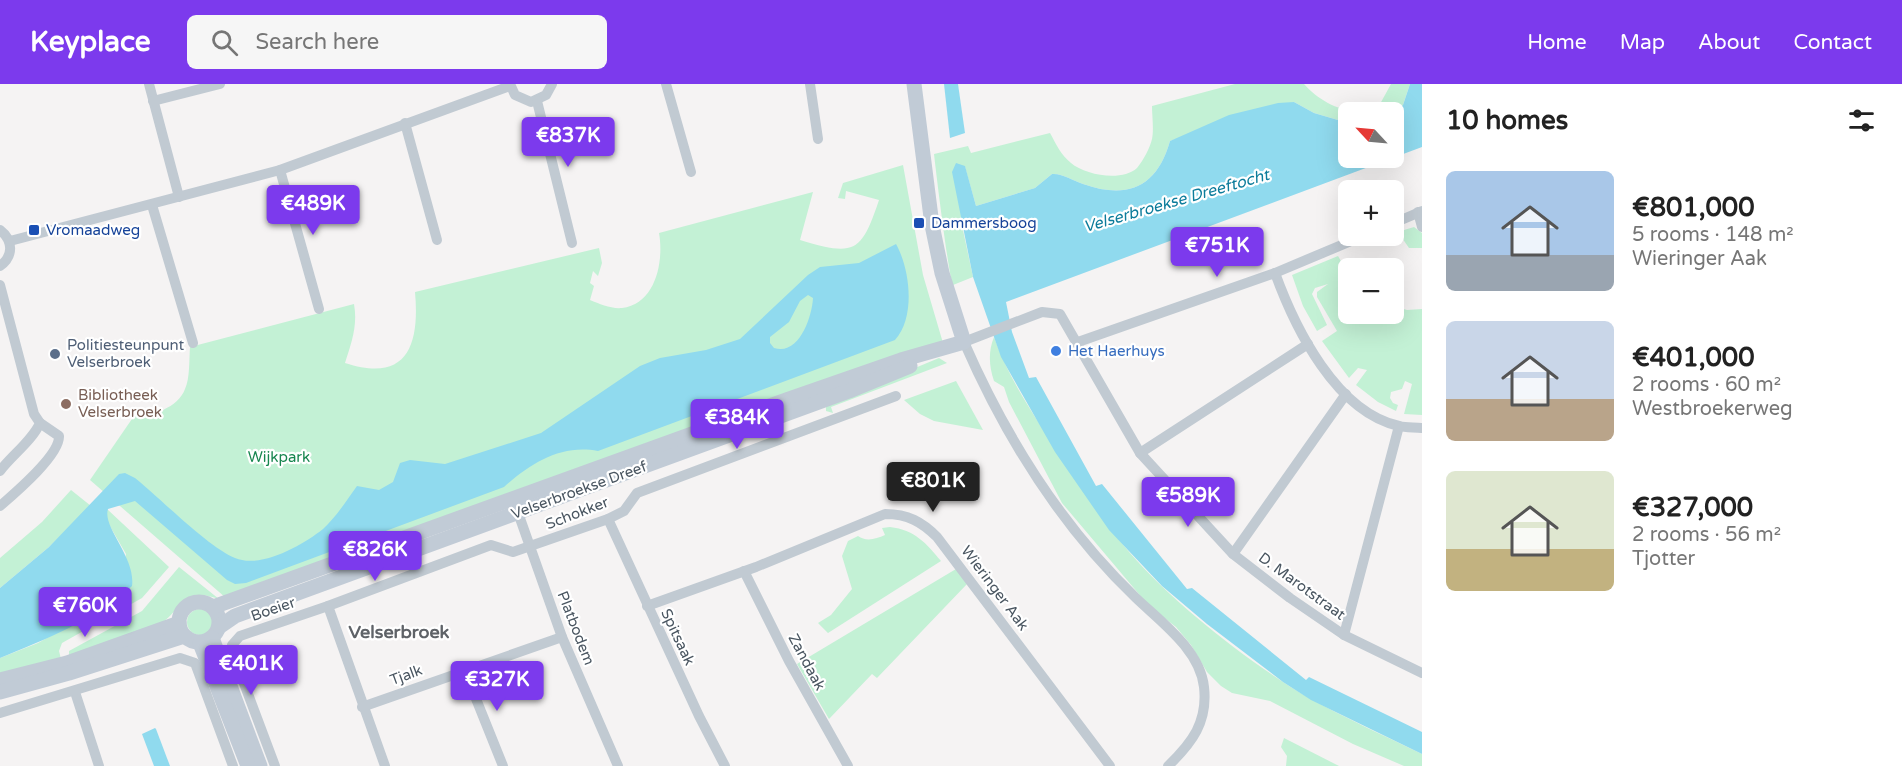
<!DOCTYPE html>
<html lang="en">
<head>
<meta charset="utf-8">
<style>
	:root { --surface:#fff; --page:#f6f6f6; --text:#222; --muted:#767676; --accent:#7c3aed }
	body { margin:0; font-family:"Varela Round",sans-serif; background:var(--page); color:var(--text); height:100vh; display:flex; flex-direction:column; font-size:22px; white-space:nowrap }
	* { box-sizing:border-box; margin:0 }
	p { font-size:20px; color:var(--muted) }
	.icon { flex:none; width:33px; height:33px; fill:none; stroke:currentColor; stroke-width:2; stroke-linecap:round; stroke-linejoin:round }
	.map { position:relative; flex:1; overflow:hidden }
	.drawer { display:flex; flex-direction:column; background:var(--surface); width:480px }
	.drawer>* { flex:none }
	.needle { width:39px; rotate:296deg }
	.buttons { position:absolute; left:1338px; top:18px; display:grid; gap:12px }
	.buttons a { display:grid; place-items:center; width:66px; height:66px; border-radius:9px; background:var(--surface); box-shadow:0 6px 24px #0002; font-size:30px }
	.price { position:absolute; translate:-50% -51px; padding:0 14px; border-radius:6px; background:var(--accent); color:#fff; font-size:20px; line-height:39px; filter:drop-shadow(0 2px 3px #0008) }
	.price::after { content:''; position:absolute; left:50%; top:36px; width:18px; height:14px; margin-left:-9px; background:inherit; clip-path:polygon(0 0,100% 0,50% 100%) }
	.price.on { background:#222; color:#fff }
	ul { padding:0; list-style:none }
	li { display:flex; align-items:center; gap:18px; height:150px; padding:0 24px }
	li span { display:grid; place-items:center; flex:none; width:168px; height:120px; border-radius:9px; color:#555 }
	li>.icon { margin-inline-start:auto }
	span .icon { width:72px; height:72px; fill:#fffc; stroke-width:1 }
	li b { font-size:26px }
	h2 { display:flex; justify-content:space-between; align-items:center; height:72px; padding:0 24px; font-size:26px }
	header { display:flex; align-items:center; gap:36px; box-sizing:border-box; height:84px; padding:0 30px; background:var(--accent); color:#fff }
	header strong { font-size:28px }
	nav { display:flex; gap:33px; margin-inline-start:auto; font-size:21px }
	.search { width:420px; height:54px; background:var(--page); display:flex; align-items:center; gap:15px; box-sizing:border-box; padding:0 21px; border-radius:9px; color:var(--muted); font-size:22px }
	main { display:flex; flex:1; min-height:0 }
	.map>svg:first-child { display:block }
</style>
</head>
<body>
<header>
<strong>Keyplace</strong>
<div class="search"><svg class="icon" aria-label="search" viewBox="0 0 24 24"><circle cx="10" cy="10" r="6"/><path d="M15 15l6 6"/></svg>Search here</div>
<nav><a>Home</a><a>Map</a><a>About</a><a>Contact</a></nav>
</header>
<main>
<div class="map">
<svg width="1422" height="682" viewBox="0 0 1422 682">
	<rect width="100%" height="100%" fill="#f5f3f3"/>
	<!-- green -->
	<g fill="#c3f1d5">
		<path d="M1235 0H1304C1323 21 1352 35 1380 20L1391 0H1410L1403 21 1394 31V28H1348V39L1314 29 1294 18 1170 57C1157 103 1128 116 1083 100 1074 97 1062 89 1052 90L1035 104 976 122 965 83 961 137 973 193 953 201C949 195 936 88 934 70L968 62 971 69 1050 49C1056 60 1061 71 1071 79 1085 91 1122 98 1137 84 1143 77 1150 64 1152 55 1154 45 1152 32 1152 22Z"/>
		<path d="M903 81 923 191 943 259 226 514 90 396 134 332C152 332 178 324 185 305 190 294 189 276 190 263L354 220C358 242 351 260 345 279 406 299 420 263 415 208L599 164 602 179 598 192 593 187 590 199 594 202 590 216C600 220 611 225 622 224 656 220 664 177 659 149L813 108 800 156C854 172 861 170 879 116L846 107 845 115 838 114 843 99Z"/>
		<polygon points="1414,143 1422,149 1422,164 1409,164 1400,151 1391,153 1394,149"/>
		<polygon points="1338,172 1348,189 1348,230 1394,230 1394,222 1407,226 1422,225 1422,331 1404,330 1412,300 1405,297 1402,305 1391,308 1390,314 1393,319 1398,321 1396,327 1378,318 1356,301 1367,286 1358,284 1349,294 1322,257 1337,247 1317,213 1317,208 1328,200 1315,204 1312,210 1327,241 1317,247 1303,222 1292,191"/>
		<path d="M994 253C1011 301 1041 342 1069 383 1089 411 1107 443 1130 469 1175 521 1251 580 1309 614 1343 633 1385 652 1422 670V682H1404L1353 660 1270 617 1232 609 1221 602 1207 588 1191 561 1176 543 1149 522 1062 419 1009 318 1004 303 994 297C989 282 988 268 994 253Z"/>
		<polygon points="939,274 947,279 831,323 833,329 826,327 826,321"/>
		<polygon points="956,297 983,346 934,337 920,330 904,316"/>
		<polygon points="71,406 91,422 49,463 0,504 0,474 42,438"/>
		<polygon points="107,425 169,483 142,514 62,559 59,567 61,575 0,592 0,574 38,559 120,513 126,470 107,437"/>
		<path d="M890 443C915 446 926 459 941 477L828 549 818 539 831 531 852 505 842 472 848 457 858 452C866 458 876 455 885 451L882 444Z"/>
		<path d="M179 483 219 515C180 502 185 524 159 541L69 573V567L142 527Z"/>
		<polygon points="956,485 967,500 877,594 872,590 829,635 797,580"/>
		<circle cx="200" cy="538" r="13"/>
		<polygon points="1284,654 1339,682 1286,682 1287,672 1281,663"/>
	</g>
	<!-- water -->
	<g fill="#90daee" fill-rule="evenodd">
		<polygon points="944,0 958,0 965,49 950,54"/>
		<path d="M1410 0H1422V63L1006 218 1012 248 1029 294 1036 293 1096 402 1102 400 1187 505 1192 504 1306 596 1309 593 1422 648V670L1311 616 1283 598 1207 540 1162 502 1109 446 1055 368 1001 273 973 193 952 88 956 79 965 82 976 122 1035 104 1052 90C1062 89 1074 97 1083 100 1128 116 1157 103 1170 57L1229 31 1278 19 1294 18 1314 29 1348 39V74H1394V31L1403 21Z"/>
		<path d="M896 160C910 185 916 233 895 256L598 367C561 360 531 379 504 403L246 499 235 500 227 496 135 417 108 425C102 443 136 473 132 502 99 534 42 557 0 574V504L49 463 119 390 125 389 135 394C160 414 208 463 235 474 261 485 303 461 323 445 336 433 347 416 357 402L379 406 393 398 400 379 410 376 445 380 541 349 640 282 660 274 706 266 740 255 808 191 820 183 859 179ZM808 211 813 214C812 233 799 272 774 264L770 259V253L789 238 800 217Z"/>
		<polygon points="155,644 156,645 170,682 154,682 142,650"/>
	</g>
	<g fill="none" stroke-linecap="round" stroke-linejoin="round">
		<!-- street -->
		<g stroke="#c1cad2" stroke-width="10">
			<polyline points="149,0 179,113"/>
			<polyline points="510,0 515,11 531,18 546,11 552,0"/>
			<polyline points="666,0 691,88"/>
			<polyline points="810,0 818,55"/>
			<polyline points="153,17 220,0"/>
			<polyline points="537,17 572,159"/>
			<polyline points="405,39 437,156"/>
			<polyline points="280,86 319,225"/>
			<polyline points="152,121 193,259"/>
			<polyline points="1418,128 1422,143"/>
			<polyline points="1394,139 1422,127"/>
			<path d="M0 146C13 156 14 172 0 182"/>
			<polyline points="10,157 280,86 510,2"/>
			<path d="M1275 189C1295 244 1336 328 1399 342 1406 344 1415 343 1422 344"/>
			<path d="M0 201 34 330 40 339C32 357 12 371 0 387"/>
			<polyline points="1078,258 1275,189 1363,152"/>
			<polyline points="1140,369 1308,260"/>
			<path d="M0 422C15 409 60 371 59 352L40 339"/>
			<polyline points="516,423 562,553 618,682"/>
			<polyline points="608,435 699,632 725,682"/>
			<polyline points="1233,470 1346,310"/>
			<polyline points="744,487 789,577 848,682"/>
			<polyline points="328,522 385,682"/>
			<path d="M647 522 756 483 885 430C908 430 922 438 937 453L1110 682"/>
			<polyline points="1344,551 1399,342"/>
			<polyline points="464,585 503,682"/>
			<polyline points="75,608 99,682"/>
			<polyline points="362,623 562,553"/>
			<polyline points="0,629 180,574 195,579 233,682"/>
			<polyline points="275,682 233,570 232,561 240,552 328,522 491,461 513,468 608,435 624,427 637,409 896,312"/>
			<path d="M1168 682C1192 659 1208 638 1204 603 1200 566 1161 538 1136 514 1062 443 1005 352 964 258L1042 228 1060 230 1140 369 1233 470 1290 514 1344 551 1422 589"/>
		</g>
		<!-- secondary -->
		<g stroke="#c1cbd6" stroke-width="15">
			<circle cx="199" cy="538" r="20"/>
			<polyline points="213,523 786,316 901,276 964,258 942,189 932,141 914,0"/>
			<polyline points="219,543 235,532 849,307 910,282"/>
			<polyline points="212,554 260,682"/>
			<polyline points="200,559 248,682"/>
			<polyline points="0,596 67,579 179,539"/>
			<polyline points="0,608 69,589 184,552"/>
		</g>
	</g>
	<!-- markers -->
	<g fill="#1a4fb4" stroke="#fff" stroke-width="2">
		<rect x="913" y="133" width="12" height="12" rx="3"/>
		<rect x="28" y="140" width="12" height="12" rx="3"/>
	</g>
	<circle fill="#3f7fe0" stroke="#fff" stroke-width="2" cx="1056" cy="267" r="6"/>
	<circle fill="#5c6f8a" stroke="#fff" stroke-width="2" cx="55" cy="270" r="6"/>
	<circle fill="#8d6e63" stroke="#fff" stroke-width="2" cx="66" cy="320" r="6"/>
	<g text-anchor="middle" stroke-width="4.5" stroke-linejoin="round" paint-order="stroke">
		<!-- transit labels -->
		<g font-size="15" fill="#164399" stroke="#fff" text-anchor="start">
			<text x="931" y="144">Dammersboog</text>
			<text x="46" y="151">Vromaadweg</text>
		</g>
		<!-- service labels -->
		<g font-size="15" fill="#4e5e75" stroke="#fff" text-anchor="start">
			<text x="67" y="266">Politiesteunpunt<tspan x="67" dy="17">Velserbroek</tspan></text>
		</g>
		<!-- shop labels -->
		<g font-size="15" fill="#366cbe" stroke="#fff" text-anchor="start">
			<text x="1068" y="272">Het Haerhuys</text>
		</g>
		<!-- education labels -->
		<g font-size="15" fill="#785e54" stroke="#fff" text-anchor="start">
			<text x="78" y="316">Bibliotheek<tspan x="78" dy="17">Velserbroek</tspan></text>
		</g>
		<!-- park labels -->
		<g font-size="15" fill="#17864f" stroke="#fff">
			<text x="279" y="378">Wijkpark</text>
		</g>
		<!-- street labels -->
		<g font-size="15" fill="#4a5661" stroke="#fff">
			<text transform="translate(579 406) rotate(-20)" y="5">Velserbroekse Dreef</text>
			<text transform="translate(577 429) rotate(-21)" y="5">Schokker</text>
			<text transform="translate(1302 502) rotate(36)" y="5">D. Marotstraat</text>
			<text transform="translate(995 504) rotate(53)" y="5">Wieringer Aak</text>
			<text transform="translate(273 525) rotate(-19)" y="5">Boeier</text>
			<text transform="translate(576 544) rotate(69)" y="5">Platbodem</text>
			<text transform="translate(678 553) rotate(65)" y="5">Spitsaak</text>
			<text transform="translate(807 578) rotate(62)" y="5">Zandaak</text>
			<text transform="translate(406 591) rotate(-20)" y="5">Tjalk</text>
		</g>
		<!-- water labels -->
		<g font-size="16" font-style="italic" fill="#0c7c9b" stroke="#fff">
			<text transform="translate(1176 116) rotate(-16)" y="6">Velserbroekse Dreeftocht</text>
		</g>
		<!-- quarter labels -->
		<g font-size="18" font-weight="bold" fill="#5f6368" stroke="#fff">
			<text x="399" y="554">Velserbroek</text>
		</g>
	</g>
</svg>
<div class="buttons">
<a><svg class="needle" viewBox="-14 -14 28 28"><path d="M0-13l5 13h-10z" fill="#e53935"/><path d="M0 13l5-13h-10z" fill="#767676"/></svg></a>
<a>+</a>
<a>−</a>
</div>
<b class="price" style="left:568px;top:84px">€837K</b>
<b class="price" style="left:313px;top:152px">€489K</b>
<b class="price" style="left:1217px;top:194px">€751K</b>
<b class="price" style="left:737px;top:366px">€384K</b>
<b class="price on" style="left:933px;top:429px">€801K</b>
<b class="price" style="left:1188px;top:444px">€589K</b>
<b class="price" style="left:375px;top:498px">€826K</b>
<b class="price" style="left:85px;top:554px">€760K</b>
<b class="price" style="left:251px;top:612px">€401K</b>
<b class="price" style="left:497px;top:628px">€327K</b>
</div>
<section class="drawer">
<h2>10 homes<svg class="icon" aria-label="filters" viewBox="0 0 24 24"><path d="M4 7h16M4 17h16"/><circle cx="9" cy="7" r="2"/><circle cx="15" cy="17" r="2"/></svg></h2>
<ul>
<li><span style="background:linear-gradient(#a9c7e8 70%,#9aa5b1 0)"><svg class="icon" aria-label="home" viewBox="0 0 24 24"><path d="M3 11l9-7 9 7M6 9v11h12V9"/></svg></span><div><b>€801,000</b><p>5 rooms · 148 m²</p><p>Wieringer Aak</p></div></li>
<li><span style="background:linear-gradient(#c9d6e8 65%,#b9a48a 0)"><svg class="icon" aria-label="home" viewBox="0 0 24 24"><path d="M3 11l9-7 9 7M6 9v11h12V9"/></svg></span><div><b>€401,000</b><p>2 rooms · 60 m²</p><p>Westbroekerweg</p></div></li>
<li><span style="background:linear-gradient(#dfe7d0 65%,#c2b280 0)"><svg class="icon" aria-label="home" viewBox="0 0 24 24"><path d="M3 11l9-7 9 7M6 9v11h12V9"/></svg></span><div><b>€327,000</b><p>2 rooms · 56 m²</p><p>Tjotter</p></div></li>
</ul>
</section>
</main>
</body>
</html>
